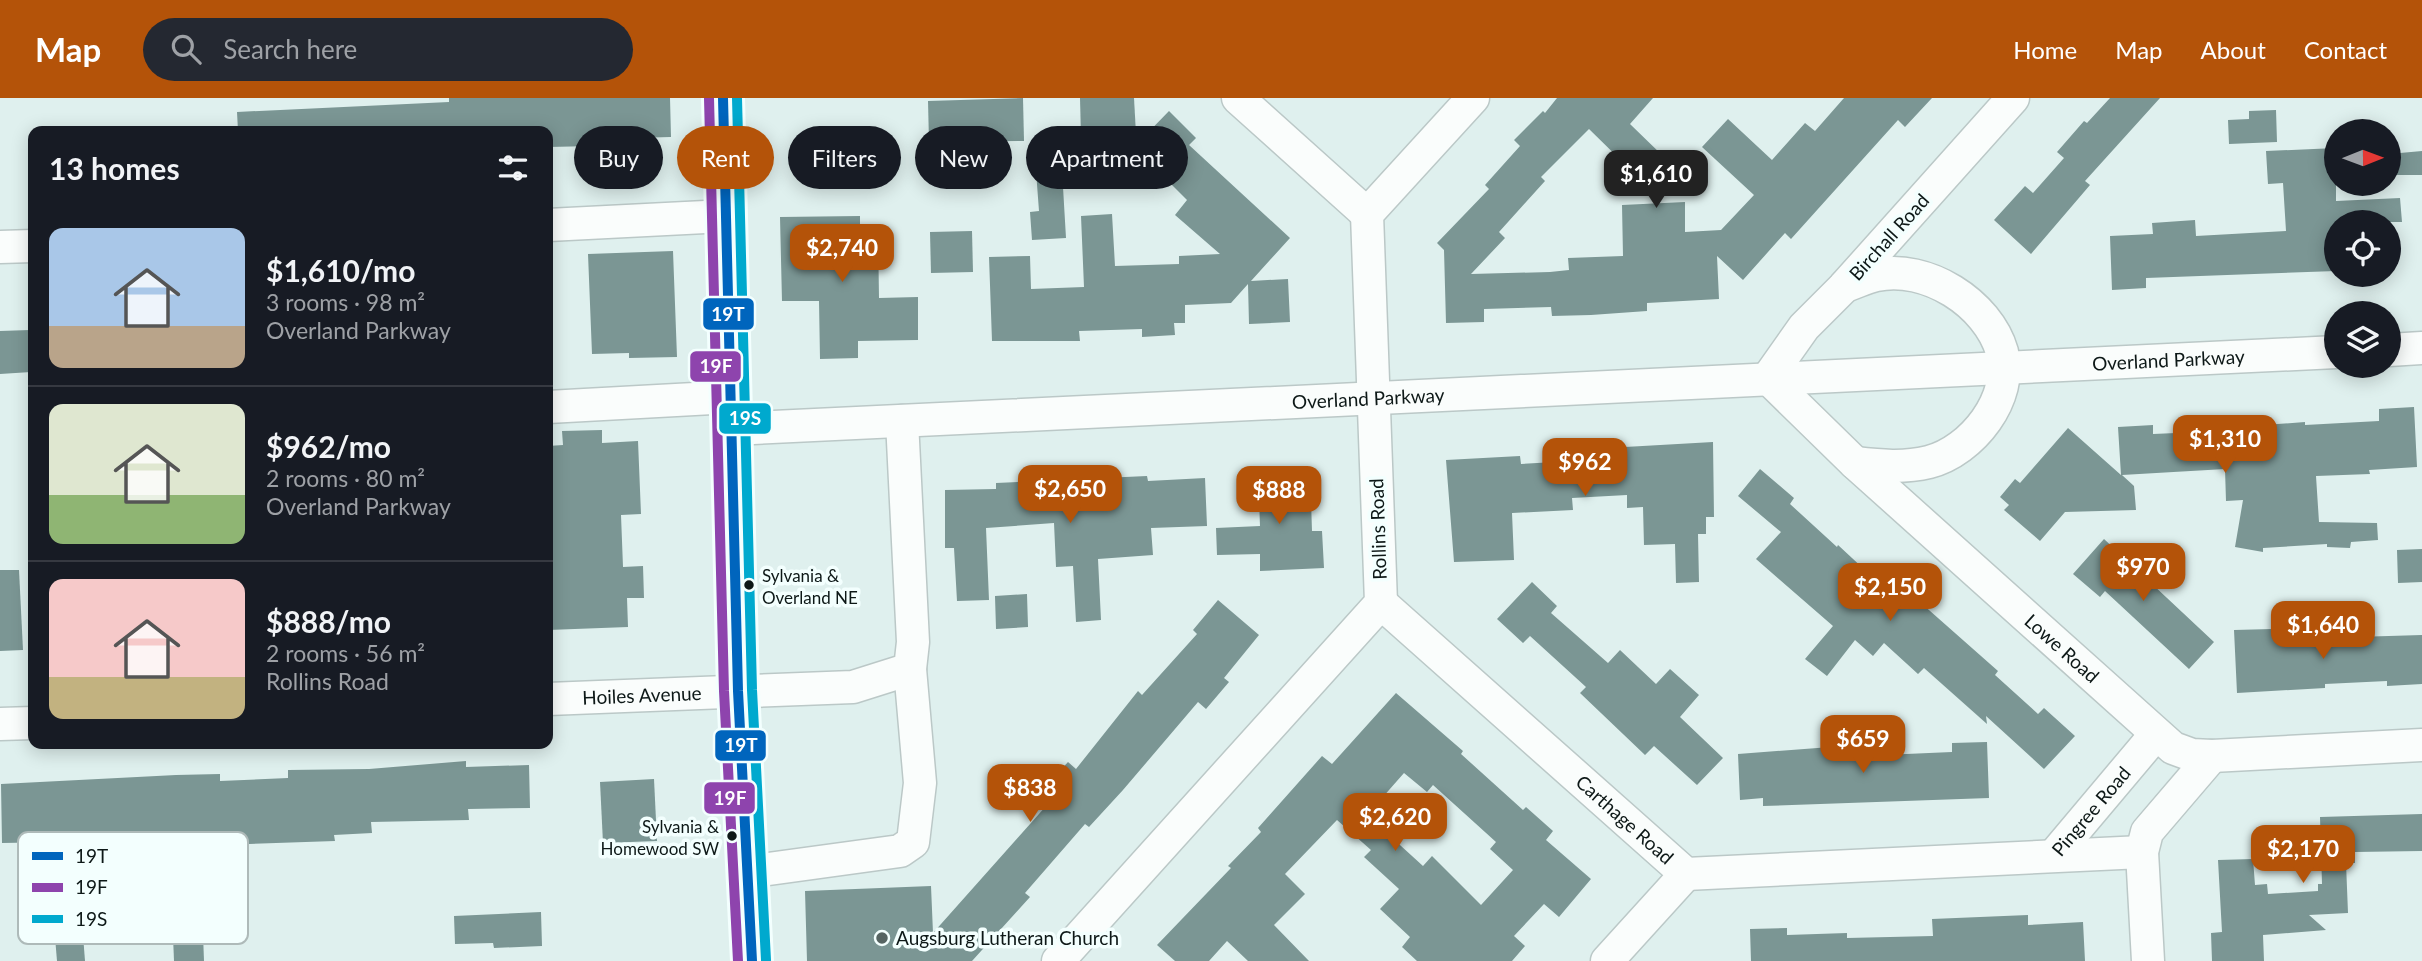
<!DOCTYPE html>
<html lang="en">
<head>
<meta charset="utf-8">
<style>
	:root { --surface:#171b24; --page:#242831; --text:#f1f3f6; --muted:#9ea1a6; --line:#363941; --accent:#b45309 }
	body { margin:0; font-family:Lato,sans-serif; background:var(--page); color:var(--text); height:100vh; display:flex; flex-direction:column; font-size:26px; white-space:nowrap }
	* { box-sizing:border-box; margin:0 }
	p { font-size:23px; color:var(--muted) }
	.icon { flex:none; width:38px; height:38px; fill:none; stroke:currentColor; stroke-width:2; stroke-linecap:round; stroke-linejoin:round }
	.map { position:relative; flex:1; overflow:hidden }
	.drawer { position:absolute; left:28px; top:28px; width:525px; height:623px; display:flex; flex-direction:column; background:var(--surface); border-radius:14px; box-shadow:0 4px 18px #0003 }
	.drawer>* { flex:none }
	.banner { position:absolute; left:574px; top:28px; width:665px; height:63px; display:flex; gap:14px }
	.needle { width:46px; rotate:89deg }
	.fabs { position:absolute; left:2324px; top:21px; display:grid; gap:14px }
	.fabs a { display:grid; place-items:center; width:77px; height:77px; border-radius:50%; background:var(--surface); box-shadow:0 4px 18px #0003; font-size:35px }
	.price { position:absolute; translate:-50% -60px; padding:0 16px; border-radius:14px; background:var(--accent); color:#fff; font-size:23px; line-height:46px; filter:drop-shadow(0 2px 4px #0008) }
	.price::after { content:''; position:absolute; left:50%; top:42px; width:21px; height:16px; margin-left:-10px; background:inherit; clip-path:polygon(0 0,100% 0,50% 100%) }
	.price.on { background:#222; color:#fff }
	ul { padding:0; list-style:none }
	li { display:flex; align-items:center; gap:21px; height:175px; padding:0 21px }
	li+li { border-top:2px solid var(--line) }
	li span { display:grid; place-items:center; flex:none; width:196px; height:140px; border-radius:14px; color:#555 }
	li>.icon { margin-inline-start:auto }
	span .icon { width:84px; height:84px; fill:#fffc; stroke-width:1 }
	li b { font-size:30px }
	h2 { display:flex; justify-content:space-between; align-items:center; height:84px; padding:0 21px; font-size:30px }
	.tag { padding:0 24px; border-radius:32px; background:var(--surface); box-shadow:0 4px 18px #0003; font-size:24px; line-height:63px }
	.tag.on { background:var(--accent); color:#fff }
	header { display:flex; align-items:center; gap:42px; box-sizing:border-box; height:98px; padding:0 35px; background:var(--accent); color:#fff }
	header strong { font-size:33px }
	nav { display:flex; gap:38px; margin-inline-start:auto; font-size:24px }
	.search { width:490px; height:63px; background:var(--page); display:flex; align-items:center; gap:18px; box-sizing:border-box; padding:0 24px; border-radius:38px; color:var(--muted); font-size:26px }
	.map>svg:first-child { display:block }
</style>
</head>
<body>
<header>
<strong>Map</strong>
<div class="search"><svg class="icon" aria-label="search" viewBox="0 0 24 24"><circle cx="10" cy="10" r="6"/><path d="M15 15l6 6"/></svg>Search here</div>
<nav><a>Home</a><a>Map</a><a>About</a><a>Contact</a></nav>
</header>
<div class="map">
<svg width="2422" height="863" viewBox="0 0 2422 863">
	<rect width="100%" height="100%" fill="#dff0ee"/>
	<!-- building -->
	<g fill="#7b9694" fill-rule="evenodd">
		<polygon points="449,0 670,0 671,39 594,41 594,48 548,49 548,33 238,33 237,14 449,4"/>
		<polygon points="1023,0 1024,43 929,44 928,3"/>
		<polygon points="1080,0 1134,0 1136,36 1081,39"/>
		<polygon points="1557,0 1653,0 1630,26 1664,59 1641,82 1589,31 1541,79 1545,83 1499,134 1505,140 1471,176 1550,174 1569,172 1568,160 1623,158 1622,107 1685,104 1685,134 1721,132 1754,97 1702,49 1728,21 1772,62 1805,25 1815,33 1844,0 1932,0 1905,29 1898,22 1791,141 1785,135 1743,182 1717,158 1719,201 1647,205 1647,213 1591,217 1552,218 1551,209 1484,211 1484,224 1446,225 1444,152 1437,145 1489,91 1485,87 1520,48 1514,42 1543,13 1545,15"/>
		<polygon points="2110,0 2160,0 2085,83 2090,87 2031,156 1994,122 2025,88 2033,95 2064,60 2057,54 2084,23 2087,25"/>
		<polygon points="2276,12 2277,44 2229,46 2228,22 2249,21 2249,13"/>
		<polygon points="1169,13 1196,40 1189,47 1290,140 1251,183 1288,181 1290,224 1249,226 1248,186 1231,205 1185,207 1185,225 1174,225 1175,237 1142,239 1142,231 1079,233 1080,243 992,243 989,159 1030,158 1031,191 1084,189 1081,118 1112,116 1115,168 1179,166 1179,158 1220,156 1175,117 1187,102 1134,49"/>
		<polygon points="2336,50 2336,103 2400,100 2402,124 2336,124 2336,173 2146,180 2146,190 2112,192 2110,138 2153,136 2152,125 2195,122 2196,138 2286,133 2283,85 2268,86 2266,53"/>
		<polygon points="2422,53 2422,77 2389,77 2389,56"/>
		<polygon points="1062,72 1066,140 1032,142 1030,114 1039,113 1036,73"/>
		<polygon points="860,118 860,134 878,133 879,200 918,199 918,242 858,243 858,260 820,261 819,203 782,203 780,119"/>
		<polygon points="972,133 973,174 931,175 930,134"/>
		<polygon points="673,153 677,259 629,260 629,255 592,256 588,156"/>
		<polygon points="30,232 31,274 0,276 0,233"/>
		<polygon points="2414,309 2417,369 2369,372 2370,376 2316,378 2319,424 2377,425 2378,442 2351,444 2350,450 2327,449 2327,446 2263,450 2263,454 2235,449 2243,402 2226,403 2225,371 2122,377 2134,388 2136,412 2065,414 2040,443 2004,412 2009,407 2000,399 2015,381 2020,385 2068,330 2121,377 2118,329 2153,327 2153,336 2223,333 2223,330 2305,324 2305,327 2379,323 2379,311"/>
		<polygon points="602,332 602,345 638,343 641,416 621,417 623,469 643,468 644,500 627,500 628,529 548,532 548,348 563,347 562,333"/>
		<polygon points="1713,344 1714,419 1706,419 1706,436 1698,436 1699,484 1676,485 1675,446 1644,447 1643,409 1627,410 1627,397 1572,400 1573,412 1512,415 1514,462 1454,464 1446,362 1520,358 1521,366 1625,360 1625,349"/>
		<polygon points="1760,371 1794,400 1790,406 1837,449 1838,447 1880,486 1884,482 1896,493 1903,485 1923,503 1921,505 1998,573 1995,577 2038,616 2044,610 2075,638 2044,671 1986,618 1987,626 1924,570 1918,576 1884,545 1873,558 1855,542 1827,578 1805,561 1833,528 1756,461 1781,434 1738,398"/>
		<polygon points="1310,372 1312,433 1322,433 1324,470 1260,473 1260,456 1217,457 1216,430 1260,428 1258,374"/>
		<polygon points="1147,378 1148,383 1205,380 1207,428 1151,430 1153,457 1098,461 1101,522 1076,524 1073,468 1056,469 1054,425 986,430 989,502 957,503 954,450 945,450 945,392 996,391 996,385"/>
		<polygon points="2104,441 2214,544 2189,571 2105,493 2100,499 2073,476"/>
		<polygon points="2422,451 2422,484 2398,485 2397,452"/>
		<polygon points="0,472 19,472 23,552 0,553"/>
		<polygon points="1532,484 1557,508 1551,515 1608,565 1620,552 1656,586 1670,571 1699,597 1680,619 1723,660 1697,687 1654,648 1645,657 1580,595 1586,589 1530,538 1523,545 1497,521"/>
		<polygon points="1027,496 1028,529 996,531 995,498"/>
		<polygon points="1218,502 1259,537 1224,580 1229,584 1206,611 1198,604 1123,692 1089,729 1085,726 1025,795 1030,799 972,863 807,863 805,793 931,788 933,835 1055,698 1045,689 1068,664 1076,671 1138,593 1142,597 1197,536 1193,532"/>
		<polygon points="2272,531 2272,537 2322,534 2322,540 2422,537 2422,586 2387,588 2387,583 2325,586 2325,590 2237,595 2234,532"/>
		<path d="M1396 595 1463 653 1461 656 1523 712 1526 709 1553 733 1546 742 1591 781 1559 819 1544 806 1514 838 1525 848 1512 863H1417L1402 849 1410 839 1380 811 1399 791 1364 759 1371 752 1337 722 1285 776 1305 796 1274 827 1309 863H1248L1227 843 1209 863H1175L1157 847 1231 770 1228 768 1261 734 1258 730 1322 658 1332 666ZM1404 675 1427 694 1433 687 1496 744 1490 751 1513 772 1481 807 1432 758 1423 768 1367 717Z"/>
		<polygon points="1987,644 1989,700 1763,708 1763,700 1740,702 1738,656 1883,645 1883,657 1952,654 1952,645"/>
		<polygon points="466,663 466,669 529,667 530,710 468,711 469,722 371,724 372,735 334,737 335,743 221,747 221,763 177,764 177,755 60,756 60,744 2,745 1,686 176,677 220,676 220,683 288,680 288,672 369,671"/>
		<polygon points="654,681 657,743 603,745 600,684"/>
		<polygon points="2422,716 2422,753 2355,754 2355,765 2346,765 2348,815 2309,817 2326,832 2263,837 2264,863 2212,863 2211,835 2222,834 2218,762 2253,761 2255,787 2267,786 2268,796 2318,793 2318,786 2322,786 2320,719"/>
		<polygon points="541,814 542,848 494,850 493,845 455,846 454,818"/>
		<polygon points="2028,817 2028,827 2083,824 2085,863 1751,863 1750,831 1787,830 1787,837 1847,835 1847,840 1933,838 1932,821"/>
		<polygon points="203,836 204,863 174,863 173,838"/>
		<polygon points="83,837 85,863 57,863 55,839"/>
	</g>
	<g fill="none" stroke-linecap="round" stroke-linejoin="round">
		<!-- minor casing -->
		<g stroke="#bbc8c7" stroke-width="35">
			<g id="minor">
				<polyline points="1238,0 1367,116"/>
				<path id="s1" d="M2013 0 1844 189 1804 229 1768 280 1855 365 2173 650 2192 657 2212 658 2422 647"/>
				<polyline points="548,127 725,118"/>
				<polyline points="0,149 33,148"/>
				<path d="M1845 188C1855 185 1866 179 1876 177 1926 166 1988 205 2002 254 2014 300 1972 353 1929 364 1904 370 1881 368 1855 365"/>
				<polyline points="2389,252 2422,250"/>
				<polyline points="548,309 731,299"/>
				<path id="s2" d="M732 331 2336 254"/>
				<path id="s3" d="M1381 505 1686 776 2142 754"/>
				<path id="s4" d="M548 601 853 589 910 571 913 544 902 323"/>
				<polyline points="0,626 33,625"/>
				<path id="s5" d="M2055 756 2156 636"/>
				<polyline points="747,774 900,753 913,744 920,685 910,571"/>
				<polyline points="1058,863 1381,505 1367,116 1473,0"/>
				<polyline points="1607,863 1686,776"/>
				<polyline points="2148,863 2142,754 2147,734 2212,658"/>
			</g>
		</g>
		<!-- major casing -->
		<g stroke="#bbc8c7" stroke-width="42">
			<polyline id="major" points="723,0 738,593 752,863"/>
		</g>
		<!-- minor -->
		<use href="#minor" stroke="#fafdfc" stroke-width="32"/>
		<!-- major -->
		<use href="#major" stroke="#fafdfc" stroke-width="38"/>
		<!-- bus-1 casing -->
		<g stroke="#f3fffe" stroke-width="16">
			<polyline id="bus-1" points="723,0 738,593 752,863"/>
		</g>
		<!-- bus-2 casing -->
		<g stroke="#f3fffe" stroke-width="16">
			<polyline id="bus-2" points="709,0 724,593 738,863"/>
		</g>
		<!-- bus-3 casing -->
		<g stroke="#f3fffe" stroke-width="16">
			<polyline id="bus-3" points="737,0 752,592 766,862"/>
		</g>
		<!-- bus-1 -->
		<use href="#bus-1" stroke="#0065bd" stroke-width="10"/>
		<!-- bus-2 -->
		<use href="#bus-2" stroke="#8e44ad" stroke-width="10"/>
		<!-- bus-3 -->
		<use href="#bus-3" stroke="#00a9ce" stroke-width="10"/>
	</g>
	<!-- markers -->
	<g fill="#0d1817" stroke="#f3fffe" stroke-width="2.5">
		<circle cx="749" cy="487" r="6"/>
		<circle cx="732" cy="738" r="6"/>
	</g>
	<circle fill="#566462" stroke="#f3fffe" stroke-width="2.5" cx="882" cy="840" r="7"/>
	<g text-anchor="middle" stroke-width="7" stroke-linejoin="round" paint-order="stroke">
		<!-- bus labels -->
		<g font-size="17" fill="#0d1817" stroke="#f3fffe" text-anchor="start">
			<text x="762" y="484">Sylvania &amp;<tspan x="762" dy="22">Overland NE</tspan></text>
			<text x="719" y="735" text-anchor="end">Sylvania &amp;<tspan x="719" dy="22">Homewood SW</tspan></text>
		</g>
		<!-- street labels -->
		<g font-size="19" fill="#0d1817" stroke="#f3fffe">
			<text transform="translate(1889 139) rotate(-48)" y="7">Birchall Road</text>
			<text dy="7" stroke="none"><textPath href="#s2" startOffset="1438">Overland Parkway</textPath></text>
			<text dy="7" stroke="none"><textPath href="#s2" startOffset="637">Overland Parkway</textPath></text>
			<text transform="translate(1378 431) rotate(-92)" y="7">Rollins Road</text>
			<text dy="7" stroke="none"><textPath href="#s1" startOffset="772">Lowe Road</textPath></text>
			<text dy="7" stroke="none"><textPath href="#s4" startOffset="94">Hoiles Avenue</textPath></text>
			<text dy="7" stroke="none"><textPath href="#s5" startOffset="56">Pingree Road</textPath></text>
			<text dy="7" stroke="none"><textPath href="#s3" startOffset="326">Carthage Road</textPath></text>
		</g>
		<!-- poi labels -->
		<g font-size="19" fill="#0d1817" stroke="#f3fffe" text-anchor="start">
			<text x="896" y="847">Augsburg Lutheran Church</text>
		</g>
	</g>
	<!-- legend -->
	<rect x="18" y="734" width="230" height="112" rx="10" fill="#f3fffe" stroke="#aebab9" stroke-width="2"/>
	<rect x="32" y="754" width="31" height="8" fill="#0065bd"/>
	<rect x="32" y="785" width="31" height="9" fill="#8e44ad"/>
	<rect x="32" y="817" width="31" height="8" fill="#00a9ce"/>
	<g font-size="19" fill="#0d1817">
		<text x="75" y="765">19T</text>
		<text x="75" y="796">19F</text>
		<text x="75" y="828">19S</text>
	</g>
	<g stroke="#f3fffe" stroke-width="2.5">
		<rect x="702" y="199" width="53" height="34" rx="7" fill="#0065bd"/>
		<rect x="689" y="252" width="53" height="33" rx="7" fill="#8e44ad"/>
		<rect x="718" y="304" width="54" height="33" rx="7" fill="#00a9ce"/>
		<rect x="714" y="631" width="53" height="33" rx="7" fill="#0065bd"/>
		<rect x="703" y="683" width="53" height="34" rx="7" fill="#8e44ad"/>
	</g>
	<g font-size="19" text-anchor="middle" font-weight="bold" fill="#fff">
		<text x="728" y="223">19T</text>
		<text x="716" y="275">19F</text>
		<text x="745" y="327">19S</text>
		<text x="741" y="654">19T</text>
		<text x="730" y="707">19F</text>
	</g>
</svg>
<div class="fabs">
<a><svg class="needle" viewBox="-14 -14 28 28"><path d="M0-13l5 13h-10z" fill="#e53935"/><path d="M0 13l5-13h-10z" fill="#9ea1a6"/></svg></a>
<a><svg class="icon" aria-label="locate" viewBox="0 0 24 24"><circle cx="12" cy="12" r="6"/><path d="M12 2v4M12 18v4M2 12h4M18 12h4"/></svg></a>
<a><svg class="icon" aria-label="layers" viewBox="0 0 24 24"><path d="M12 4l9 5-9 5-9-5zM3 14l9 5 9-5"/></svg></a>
</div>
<b class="price on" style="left:1656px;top:112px">$1,610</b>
<b class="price" style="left:842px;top:186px">$2,740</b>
<b class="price" style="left:2225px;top:377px">$1,310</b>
<b class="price" style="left:1585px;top:400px">$962</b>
<b class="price" style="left:1070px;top:427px">$2,650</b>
<b class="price" style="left:1279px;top:428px">$888</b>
<b class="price" style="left:2143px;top:505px">$970</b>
<b class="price" style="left:1890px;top:525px">$2,150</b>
<b class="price" style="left:2323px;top:563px">$1,640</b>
<b class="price" style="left:1863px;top:677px">$659</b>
<b class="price" style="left:1030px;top:726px">$838</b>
<b class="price" style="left:1395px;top:755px">$2,620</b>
<b class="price" style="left:2303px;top:787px">$2,170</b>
<div class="banner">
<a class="tag">Buy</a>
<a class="tag on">Rent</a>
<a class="tag">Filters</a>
<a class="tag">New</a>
<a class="tag">Apartment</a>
</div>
<section class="drawer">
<h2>13 homes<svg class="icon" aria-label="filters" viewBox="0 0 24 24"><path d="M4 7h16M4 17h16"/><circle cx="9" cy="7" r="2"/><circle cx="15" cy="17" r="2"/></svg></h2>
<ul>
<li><span style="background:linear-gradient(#a9c7e8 70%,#b9a48a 0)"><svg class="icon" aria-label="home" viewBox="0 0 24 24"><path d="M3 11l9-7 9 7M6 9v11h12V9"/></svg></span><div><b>$1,610/mo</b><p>3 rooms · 98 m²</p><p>Overland Parkway</p></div></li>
<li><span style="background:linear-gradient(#dfe7d0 65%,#8fb573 0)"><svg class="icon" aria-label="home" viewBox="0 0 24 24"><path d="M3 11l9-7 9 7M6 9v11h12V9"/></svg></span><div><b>$962/mo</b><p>2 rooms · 80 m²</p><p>Overland Parkway</p></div></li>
<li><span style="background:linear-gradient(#f6c9c9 70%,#c2b280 0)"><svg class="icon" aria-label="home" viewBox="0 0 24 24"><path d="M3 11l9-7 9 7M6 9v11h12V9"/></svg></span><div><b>$888/mo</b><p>2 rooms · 56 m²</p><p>Rollins Road</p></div></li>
</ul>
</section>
</div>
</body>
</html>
